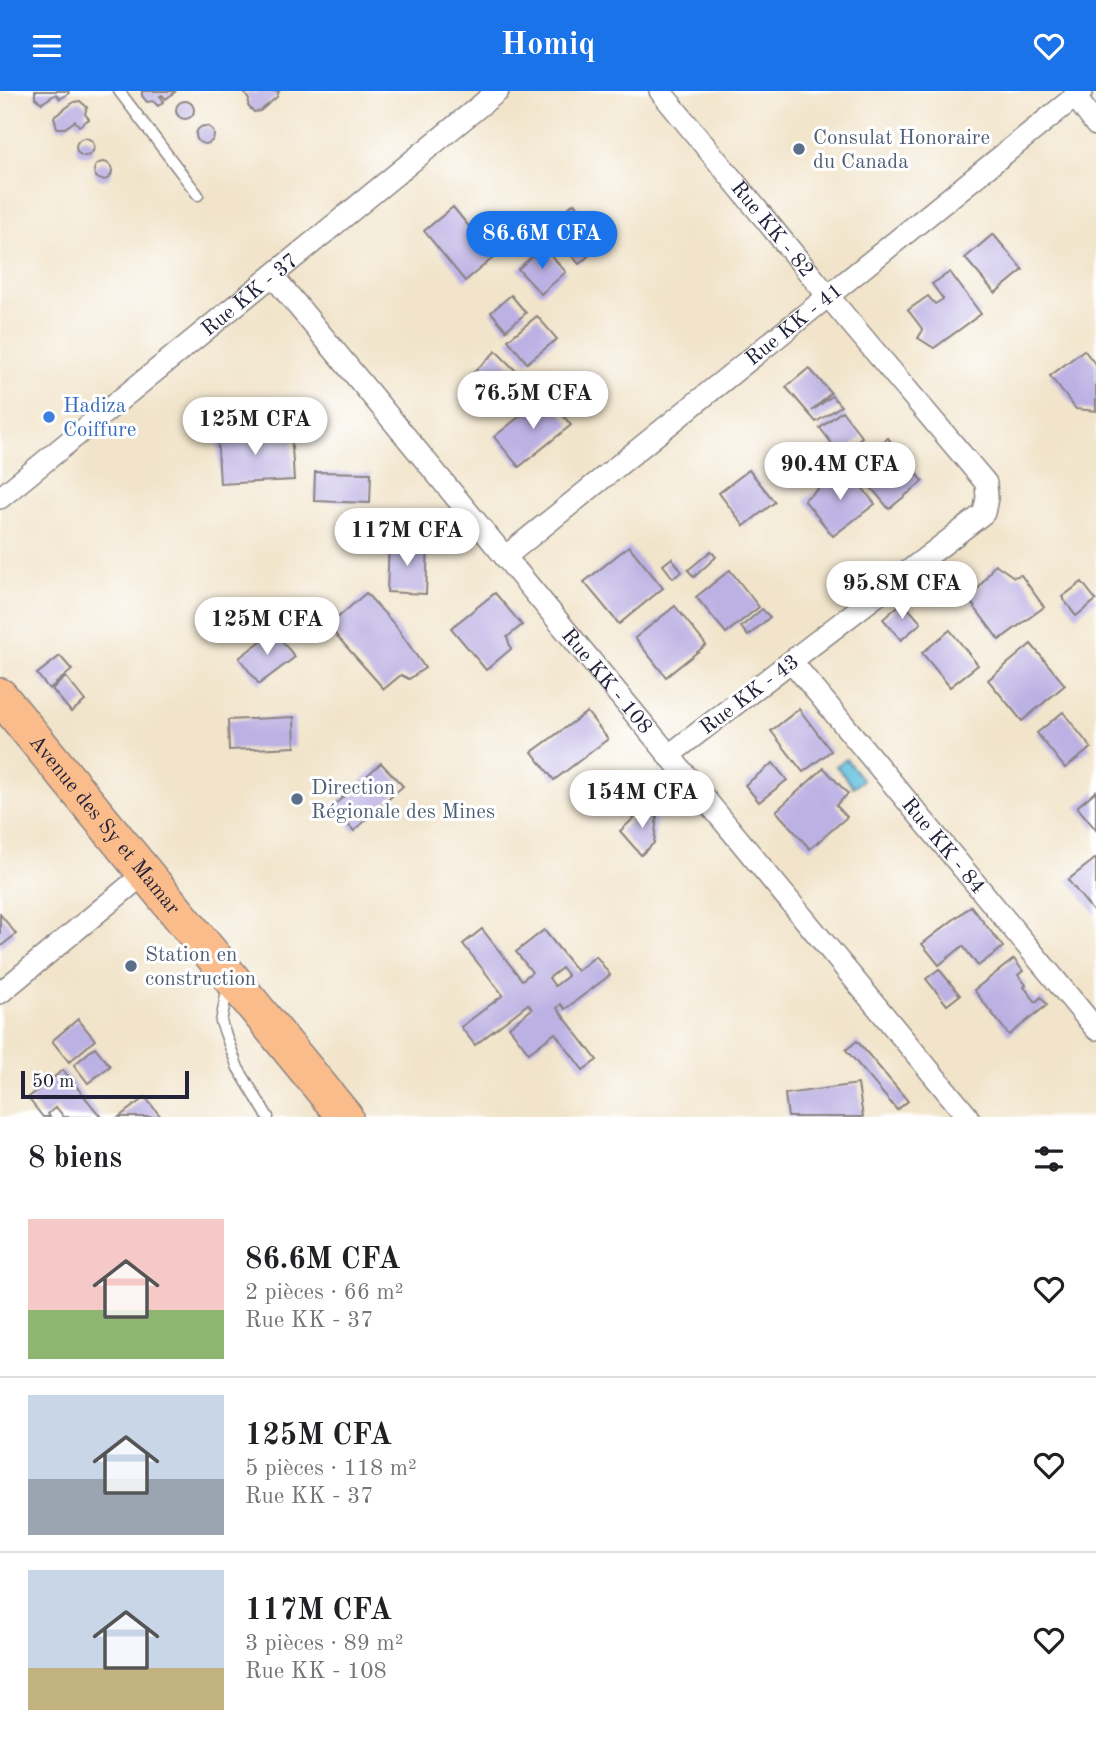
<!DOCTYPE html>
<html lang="fr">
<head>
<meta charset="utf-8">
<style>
	:root { --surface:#fff; --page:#f2f2f2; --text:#202124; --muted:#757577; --line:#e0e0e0; --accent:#1a73e8 }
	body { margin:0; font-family:"Old Standard TT",serif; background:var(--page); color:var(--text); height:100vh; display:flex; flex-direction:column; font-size:26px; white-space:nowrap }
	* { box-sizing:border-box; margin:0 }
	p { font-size:23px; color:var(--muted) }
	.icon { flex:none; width:38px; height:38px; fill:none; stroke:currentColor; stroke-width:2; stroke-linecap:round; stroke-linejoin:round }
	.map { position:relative; height:1026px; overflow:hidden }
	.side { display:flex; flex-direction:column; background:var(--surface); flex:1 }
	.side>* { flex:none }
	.scale { position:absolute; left:21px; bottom:18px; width:168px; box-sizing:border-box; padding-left:7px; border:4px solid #22223b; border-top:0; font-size:19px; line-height:24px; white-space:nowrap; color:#22223b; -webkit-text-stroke:5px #fff; paint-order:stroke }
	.price { position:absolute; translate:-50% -60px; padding:0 16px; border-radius:24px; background:#fff; color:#222; font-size:23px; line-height:46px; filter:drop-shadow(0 2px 4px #0008) }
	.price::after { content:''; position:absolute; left:50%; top:42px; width:21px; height:16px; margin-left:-10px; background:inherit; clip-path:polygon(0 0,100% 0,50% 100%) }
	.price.selected { background:var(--accent); color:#fff }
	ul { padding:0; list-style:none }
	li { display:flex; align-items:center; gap:21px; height:175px; padding:0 28px }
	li+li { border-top:2px solid var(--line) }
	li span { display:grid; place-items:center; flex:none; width:196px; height:140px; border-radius:0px; color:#555 }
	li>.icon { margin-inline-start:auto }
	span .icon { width:84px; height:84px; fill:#fffc; stroke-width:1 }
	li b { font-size:30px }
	h2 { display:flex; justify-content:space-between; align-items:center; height:84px; padding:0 28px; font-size:30px }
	header { display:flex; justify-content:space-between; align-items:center; height:91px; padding:0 28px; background:var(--accent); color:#fff; font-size:32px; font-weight:700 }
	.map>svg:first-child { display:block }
</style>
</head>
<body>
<header><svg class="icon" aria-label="menu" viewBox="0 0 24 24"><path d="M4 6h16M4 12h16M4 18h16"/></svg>Homiq<svg class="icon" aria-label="heart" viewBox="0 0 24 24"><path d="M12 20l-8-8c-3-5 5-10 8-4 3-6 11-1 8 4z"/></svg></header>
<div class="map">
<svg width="1096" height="1026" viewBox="0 0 1096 1026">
	<rect width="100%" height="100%" fill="#fff"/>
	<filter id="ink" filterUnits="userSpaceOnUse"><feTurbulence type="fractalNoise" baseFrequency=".0143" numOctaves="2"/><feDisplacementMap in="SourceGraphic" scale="14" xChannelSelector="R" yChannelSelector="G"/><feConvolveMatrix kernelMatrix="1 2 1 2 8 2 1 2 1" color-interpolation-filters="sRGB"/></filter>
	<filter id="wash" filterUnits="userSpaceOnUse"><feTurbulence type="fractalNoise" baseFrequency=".00686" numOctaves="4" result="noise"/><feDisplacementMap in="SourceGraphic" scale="28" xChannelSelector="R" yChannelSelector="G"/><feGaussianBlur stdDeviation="1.57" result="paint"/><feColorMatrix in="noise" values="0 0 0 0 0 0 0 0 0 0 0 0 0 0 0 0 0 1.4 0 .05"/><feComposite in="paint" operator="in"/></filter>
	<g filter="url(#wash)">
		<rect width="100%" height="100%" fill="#f1e4ca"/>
		<!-- water -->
		<polygon fill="#60c0df" stroke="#41718d" stroke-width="2" points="846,668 863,689 853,696 836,675"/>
		<g id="blocks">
			<!-- building -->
			<g fill="#bcb1e3" fill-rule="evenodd">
				<polygon points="35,0 68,0 69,2 60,8 56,3 42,12 35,7"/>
				<polygon points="142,0 173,0 175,1 166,8 162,4 160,5 164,10 158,15 153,10 147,11 142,5"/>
				<polygon points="250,0 257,3 258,0 279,0 277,6 260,20 254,21 248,15 249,9 245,3"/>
				<polygon points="80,10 87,16 85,23 89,28 79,35 75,30 65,37 57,37 54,26 74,11"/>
				<circle cx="185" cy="19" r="9"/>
				<circle cx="205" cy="44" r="9"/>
				<circle cx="85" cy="56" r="9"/>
				<circle cx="103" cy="80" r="9"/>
				<polygon points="574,112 606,150 579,173 546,135"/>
				<polygon points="453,116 494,166 465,190 424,140"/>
				<polygon points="993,143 1023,179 995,202 965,167"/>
				<polygon points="543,156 566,181 541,203 518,178"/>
				<polygon points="950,181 981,223 934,257 918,247 923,239 908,219 928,205 935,213 943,208 932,193"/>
				<polygon points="511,204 526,222 506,239 491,221"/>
				<polygon points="537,225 557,248 527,272 508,249"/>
				<polygon points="1084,259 1096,274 1096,320 1076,318 1050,285"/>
				<polygon points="496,260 529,293 500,322 467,288"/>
				<polygon points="809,277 831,302 812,320 832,305 841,315 816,331 786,296"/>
				<polygon points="546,304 571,334 519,376 494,346"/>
				<polygon points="842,320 862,346 840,363 820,337"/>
				<polygon points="291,339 294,389 220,393 217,342"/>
				<polygon points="888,347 923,390 889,418 853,375"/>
				<polygon points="846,376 875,413 833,445 804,409"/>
				<polygon points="749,379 775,411 744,435 719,402"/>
				<polygon points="315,381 371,382 370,412 314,410"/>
				<polygon points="389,451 428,453 426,503 387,501"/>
				<polygon points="629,455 663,497 619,533 584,491"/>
				<polygon points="711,460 716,466 694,486 688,479"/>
				<polygon points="672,467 682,481 673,487 663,474"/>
				<polygon points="995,473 1014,486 1021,484 1044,516 999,549 970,510"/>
				<polygon points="730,479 759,516 726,542 696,506"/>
				<polygon points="1082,491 1096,509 1076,525 1062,506"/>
				<polygon points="366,502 395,534 425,577 409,588 401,584 384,598 328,535"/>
				<polygon points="495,502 522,534 507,546 511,558 486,579 451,537"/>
				<polygon points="903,511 921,532 901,549 883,528"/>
				<polygon points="675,515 706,554 666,586 635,547"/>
				<polygon points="762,518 770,526 748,545 741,536"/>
				<polygon points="950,539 978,574 950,596 922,562"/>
				<polygon points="274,540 295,566 259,593 239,567"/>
				<polygon points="1031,553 1065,594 1022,630 988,589"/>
				<polygon points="60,565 72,579 49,598 37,583"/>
				<polygon points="66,586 85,610 71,621 52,598"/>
				<polygon points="799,618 831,660 803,681 771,640"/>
				<polygon points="587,621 608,648 554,689 532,661"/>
				<polygon points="1063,621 1091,657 1065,677 1037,642"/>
				<polygon points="294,626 295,656 229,659 228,629"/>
				<polygon points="381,672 403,695 354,740 332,716"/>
				<polygon points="773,672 787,689 759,711 745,694"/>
				<polygon points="824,677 848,703 836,714 847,726 810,758 776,720"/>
				<polygon points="1096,700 1096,739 1077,716"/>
				<polygon points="648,714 657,725 654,752 641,764 620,740"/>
				<polygon points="1096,767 1096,824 1068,789"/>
				<polygon points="971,815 1003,856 978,875 963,855 939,874 922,853"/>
				<polygon points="0,823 16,843 0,856"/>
				<path d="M482 838 522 889 532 881 516 861 544 839 577 880 596 865 610 884 565 918 561 913 557 917 597 969 583 979 555 942 529 962 509 936 532 918 528 913 475 954 461 936 503 904 463 853ZM562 877 568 885 555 895 549 887Z"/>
				<polygon points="1014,868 1023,880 1018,884 1026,894 1024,896 1036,911 1041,906 1047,914 1009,944 974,899"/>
				<polygon points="939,878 960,904 947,914 926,888"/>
				<polygon points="78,928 95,949 69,971 52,950"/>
				<polygon points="857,950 908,1010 897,1019 846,959"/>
				<polygon points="95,956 110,975 88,992 74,974"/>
				<polygon points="63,979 101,1026 64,1026 56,1016 48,1023 50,1026 43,1026 28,1007"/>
				<polygon points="858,993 863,1026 788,1026 785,1003"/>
				<polygon points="145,1006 161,1026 119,1026"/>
			</g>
		</g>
	</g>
	<g filter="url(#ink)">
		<use href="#blocks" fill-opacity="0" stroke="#8a8382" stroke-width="2"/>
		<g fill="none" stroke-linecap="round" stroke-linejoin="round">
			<!-- service casing -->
			<g stroke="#8a8382" stroke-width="13">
				<g id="service">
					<polyline points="119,0 198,104"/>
					<polyline points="228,894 221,931 238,977 268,1026"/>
				</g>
			</g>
			<!-- minor casing -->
			<g stroke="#8a8382" stroke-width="24">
				<g id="minor">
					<path id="s1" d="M660 0 828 205 986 392 987 407 984 422 668 665"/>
					<polyline points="1075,5 1096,34"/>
					<path id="s2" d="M273 185 968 1026"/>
					<path id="s3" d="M0 407 498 0"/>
					<path id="s4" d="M505 466 1082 0"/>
					<path id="s5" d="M792 571 1096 938"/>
					<polyline points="0,902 145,782"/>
				</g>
			</g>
			<!-- trunk casing -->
			<g stroke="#8a8382" stroke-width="38">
				<g id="trunk">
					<path id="s6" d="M0 605 345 1026"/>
				</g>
			</g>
			<!-- service -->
			<use href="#service" stroke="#fff" stroke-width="10"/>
			<!-- minor -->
			<use href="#minor" stroke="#fff" stroke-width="21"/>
			<!-- trunk -->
			<use href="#trunk" stroke="#fabc8b" stroke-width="35"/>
		</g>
	</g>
	<!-- markers -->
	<g fill="#5c6f8a" stroke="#fff" stroke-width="2.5">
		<circle cx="799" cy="58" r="7"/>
		<circle cx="297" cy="708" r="7"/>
		<circle cx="131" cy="875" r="7"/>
	</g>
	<circle fill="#3f7fe0" stroke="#fff" stroke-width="2.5" cx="49" cy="326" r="7"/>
	<g text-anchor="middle" stroke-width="6" stroke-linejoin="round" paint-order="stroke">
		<!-- service labels -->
		<g font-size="21" fill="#4e5e75" stroke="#fff" text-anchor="start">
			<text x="813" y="53">Consulat Honoraire<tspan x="813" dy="24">du Canada</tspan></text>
			<text x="311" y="703">Direction<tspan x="311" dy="24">Régionale des Mines</tspan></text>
			<text x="145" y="870">Station en<tspan x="145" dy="24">construction</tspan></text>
		</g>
		<!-- street labels -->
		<g font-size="21" fill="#22223b" stroke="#fff">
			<text dy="7" stroke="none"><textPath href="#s1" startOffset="178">Rue KK - 82</textPath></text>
			<text dy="7" stroke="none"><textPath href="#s3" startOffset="322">Rue KK - 37</textPath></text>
			<text dy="7" stroke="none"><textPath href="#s4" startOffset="371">Rue KK - 41</textPath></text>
			<text dy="7" stroke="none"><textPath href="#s2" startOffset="525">Rue KK - 108</textPath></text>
			<text transform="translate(749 603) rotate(-37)" y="7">Rue KK - 43</text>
			<text dy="7" stroke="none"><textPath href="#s6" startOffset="166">Avenue des Sy et Mamar</textPath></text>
			<text dy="7" stroke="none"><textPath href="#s5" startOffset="238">Rue KK - 84</textPath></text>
		</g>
		<!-- shop labels -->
		<g font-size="21" fill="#366cbe" stroke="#fff" text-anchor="start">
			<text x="63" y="321">Hadiza<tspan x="63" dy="24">Coiffure</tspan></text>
		</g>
	</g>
</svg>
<div class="scale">50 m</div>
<b class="price selected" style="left:542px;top:180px">86.6M CFA</b>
<b class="price" style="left:533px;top:340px">76.5M CFA</b>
<b class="price" style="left:255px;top:366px">125M CFA</b>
<b class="price" style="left:840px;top:411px">90.4M CFA</b>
<b class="price" style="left:407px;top:477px">117M CFA</b>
<b class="price" style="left:902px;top:530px">95.8M CFA</b>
<b class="price" style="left:267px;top:566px">125M CFA</b>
<b class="price" style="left:642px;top:739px">154M CFA</b>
</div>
<section class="side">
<h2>8 biens<svg class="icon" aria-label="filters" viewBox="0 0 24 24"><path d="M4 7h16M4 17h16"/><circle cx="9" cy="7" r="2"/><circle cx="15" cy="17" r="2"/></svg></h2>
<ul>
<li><span style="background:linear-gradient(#f6c9c9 65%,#8fb573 0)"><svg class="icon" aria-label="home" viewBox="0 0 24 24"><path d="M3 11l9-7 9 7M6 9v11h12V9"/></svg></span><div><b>86.6M CFA</b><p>2 pièces · 66 m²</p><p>Rue KK - 37</p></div><svg class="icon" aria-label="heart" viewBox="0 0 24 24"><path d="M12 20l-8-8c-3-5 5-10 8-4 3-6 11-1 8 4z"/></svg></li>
<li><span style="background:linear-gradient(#c9d6e8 60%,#9aa5b1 0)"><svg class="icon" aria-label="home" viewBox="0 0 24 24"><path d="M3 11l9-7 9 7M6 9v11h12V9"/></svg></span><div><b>125M CFA</b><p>5 pièces · 118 m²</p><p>Rue KK - 37</p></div><svg class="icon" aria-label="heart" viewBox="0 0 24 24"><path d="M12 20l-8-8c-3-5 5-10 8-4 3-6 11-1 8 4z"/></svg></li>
<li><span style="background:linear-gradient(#c9d6e8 70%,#c2b280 0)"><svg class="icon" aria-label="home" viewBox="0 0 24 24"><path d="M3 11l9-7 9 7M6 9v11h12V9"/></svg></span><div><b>117M CFA</b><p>3 pièces · 89 m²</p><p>Rue KK - 108</p></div><svg class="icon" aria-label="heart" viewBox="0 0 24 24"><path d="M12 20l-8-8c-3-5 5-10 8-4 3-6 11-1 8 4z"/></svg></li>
</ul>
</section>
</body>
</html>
